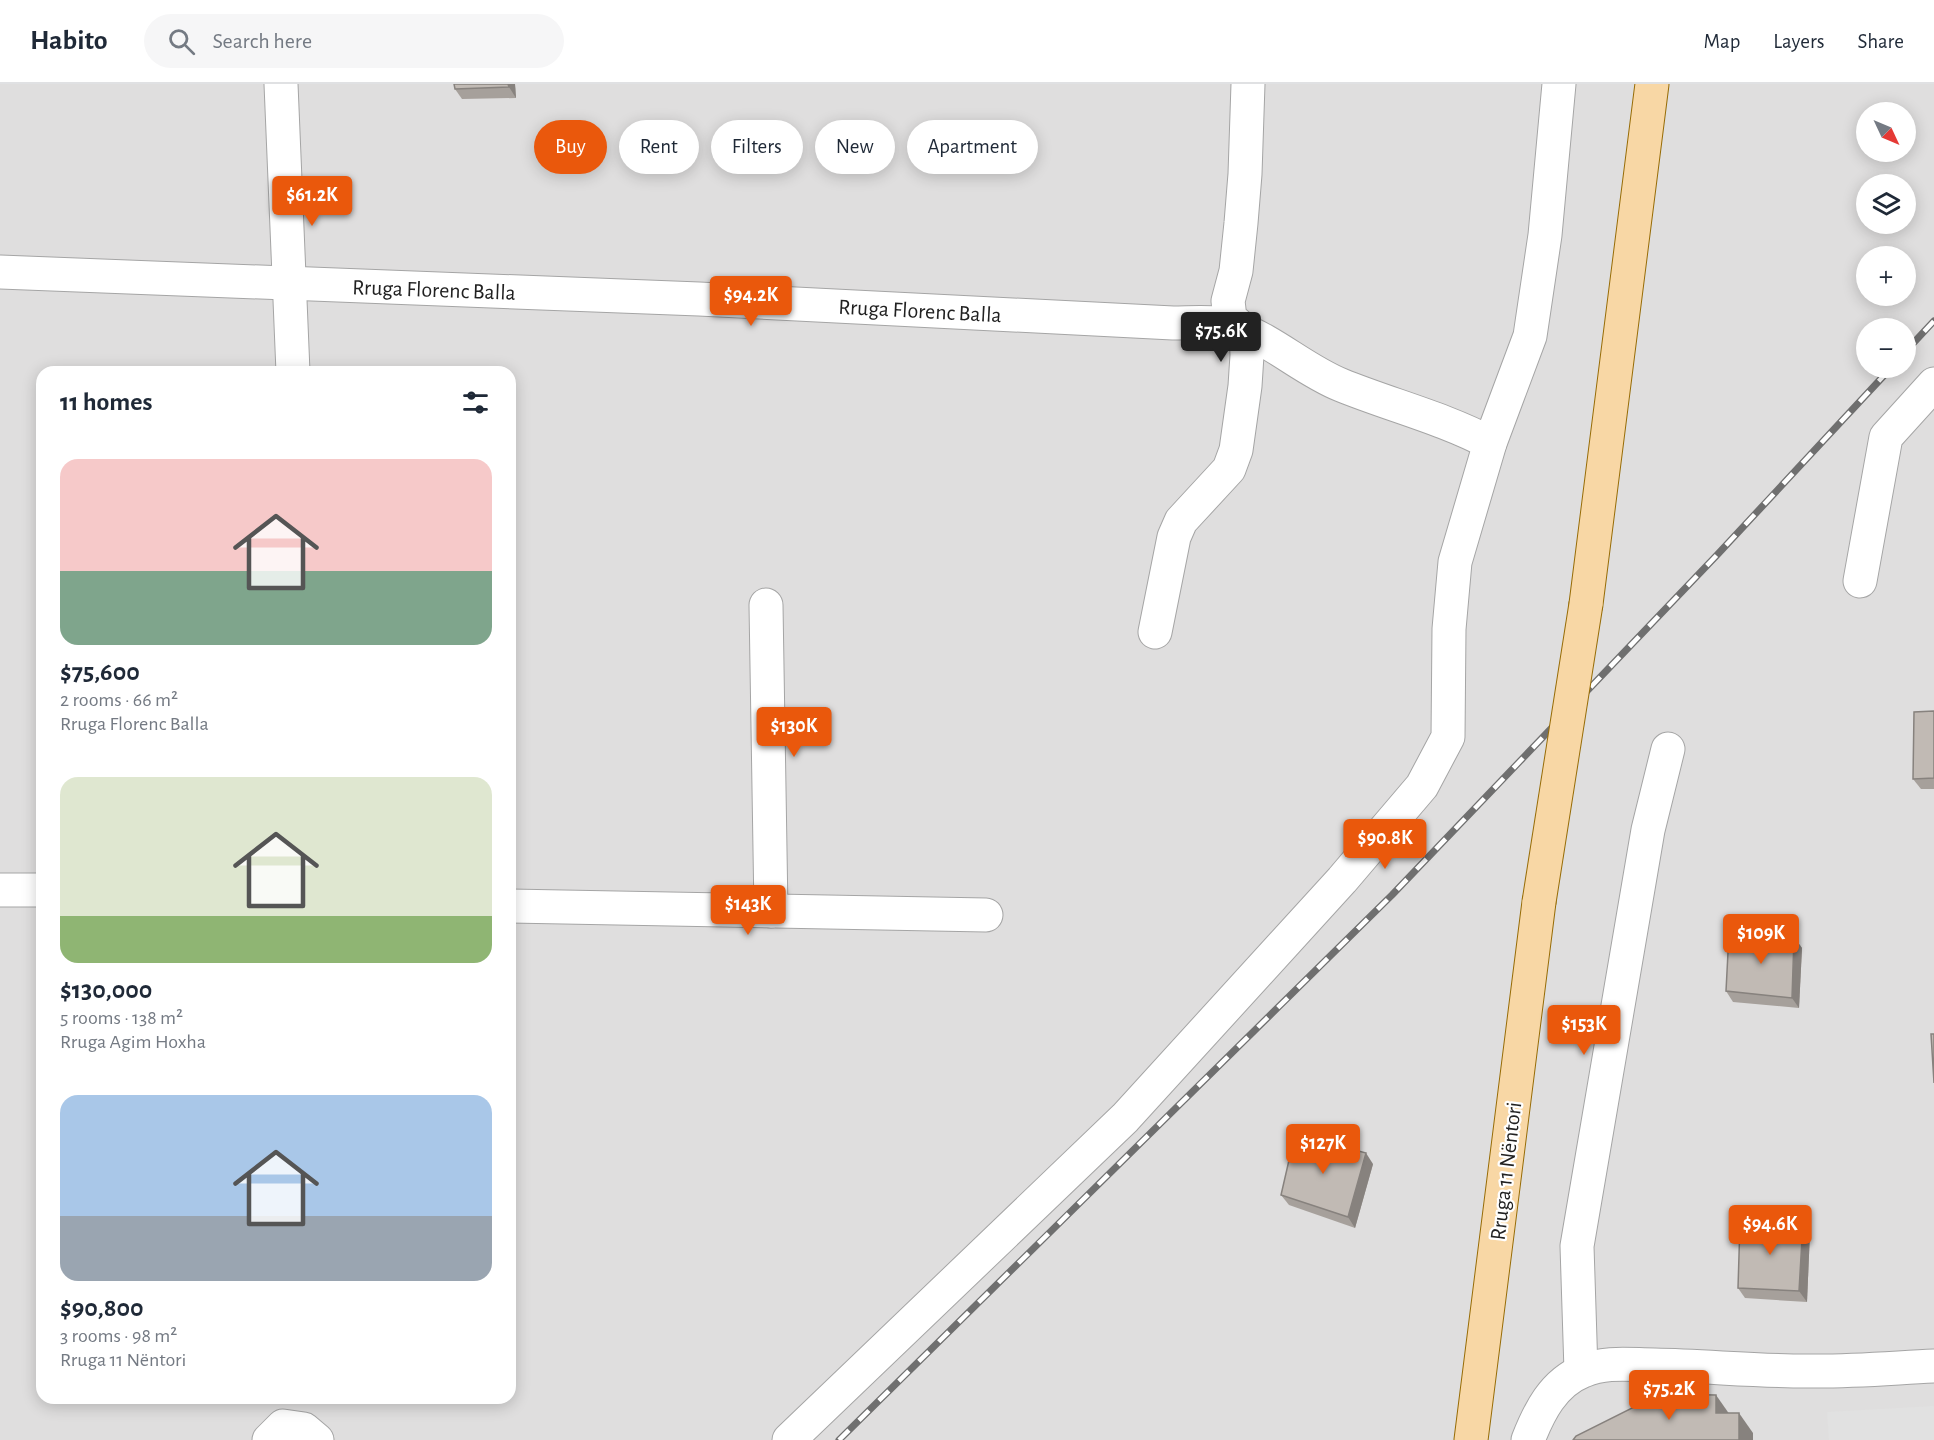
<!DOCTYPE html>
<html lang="en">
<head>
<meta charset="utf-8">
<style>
	:root { --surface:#fff; --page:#f6f6f7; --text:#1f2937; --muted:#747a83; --line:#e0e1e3; --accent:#ea580c }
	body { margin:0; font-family:"Alegreya Sans",sans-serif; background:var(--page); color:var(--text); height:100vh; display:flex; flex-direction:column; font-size:22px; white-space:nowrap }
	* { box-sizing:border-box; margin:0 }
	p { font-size:20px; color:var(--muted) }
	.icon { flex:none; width:33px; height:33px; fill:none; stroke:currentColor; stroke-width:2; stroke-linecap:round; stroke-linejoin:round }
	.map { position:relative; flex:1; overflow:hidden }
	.side { position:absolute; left:36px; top:282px; width:480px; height:1038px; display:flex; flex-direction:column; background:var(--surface); border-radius:18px; box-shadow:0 3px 15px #0003 }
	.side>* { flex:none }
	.hud { position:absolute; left:534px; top:36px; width:570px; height:54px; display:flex; gap:12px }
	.needle { width:39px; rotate:134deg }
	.fabs { position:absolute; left:1856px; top:18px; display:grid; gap:12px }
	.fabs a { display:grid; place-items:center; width:60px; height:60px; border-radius:50%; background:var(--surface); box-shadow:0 3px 15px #0003; font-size:30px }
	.price { position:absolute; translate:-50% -51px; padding:0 14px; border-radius:6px; background:var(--accent); color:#fff; font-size:20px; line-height:39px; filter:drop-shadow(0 2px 3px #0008) }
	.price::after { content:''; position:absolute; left:50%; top:36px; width:18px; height:14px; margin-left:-9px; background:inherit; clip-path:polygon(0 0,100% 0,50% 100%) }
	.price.on { background:#222; color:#fff }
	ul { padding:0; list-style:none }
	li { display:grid; align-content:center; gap:12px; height:318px; padding:0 24px }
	li span { display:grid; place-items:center; height:186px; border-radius:18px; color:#555 }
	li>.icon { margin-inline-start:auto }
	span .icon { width:108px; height:108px; fill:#fffc; stroke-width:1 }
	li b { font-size:26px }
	h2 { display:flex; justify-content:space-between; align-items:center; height:72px; padding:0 24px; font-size:26px }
	.pill { padding:0 21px; border-radius:27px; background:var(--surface); box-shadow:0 3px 15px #0003; font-size:21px; line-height:54px }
	.pill.on { background:var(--accent); color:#fff }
	header { display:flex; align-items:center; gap:36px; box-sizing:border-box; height:84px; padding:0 30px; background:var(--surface); border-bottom:2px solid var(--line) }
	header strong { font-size:28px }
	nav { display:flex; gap:33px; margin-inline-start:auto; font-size:21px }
	.search { width:420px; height:54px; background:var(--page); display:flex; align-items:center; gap:15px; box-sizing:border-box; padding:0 21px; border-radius:33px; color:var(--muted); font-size:22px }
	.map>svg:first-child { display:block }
</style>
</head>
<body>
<header>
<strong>Habito</strong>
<div class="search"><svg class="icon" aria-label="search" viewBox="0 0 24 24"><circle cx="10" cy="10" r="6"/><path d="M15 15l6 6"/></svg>Search here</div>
<nav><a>Map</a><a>Layers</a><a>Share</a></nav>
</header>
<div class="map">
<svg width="1934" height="1356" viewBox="0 0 1934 1356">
	<rect width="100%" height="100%" fill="#f1eee8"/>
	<!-- residential -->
	<path fill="#dfdede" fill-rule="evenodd" d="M0 0H1934V1356H0ZM1866 28H1905V68H1866ZM1866 100H1905V140H1866ZM1866 172H1905V212H1866ZM1866 244H1905V284H1866ZM42 288H510V1314H42Z"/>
	<!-- parking -->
	<polygon fill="#e1e1e1" points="1934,1322 1934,1356 1829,1356 1827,1328"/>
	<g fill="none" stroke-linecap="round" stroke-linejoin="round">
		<!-- minor casing -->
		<g stroke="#a5a5a5" stroke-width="35">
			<g id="minor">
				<polyline points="281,0 293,288"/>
				<path d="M0 188 699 215 1173 239C1194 239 1216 236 1237 244 1274 257 1304 286 1341 301 1390 321 1443 334 1490 359"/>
				<polyline points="1860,497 1886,353 1934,300"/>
				<polyline points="766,521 771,827"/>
				<polyline points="1155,548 1174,453 1181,437 1229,385 1236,366 1245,302 1247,271 1246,248 1230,234 1228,217 1236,187 1241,139 1245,90 1248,0"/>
				<polyline points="0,806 42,806"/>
				<polyline points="510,822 986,831"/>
				<polyline points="1581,1287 1577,1162 1648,746 1668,665"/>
				<polyline points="269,1356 283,1342 304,1345 317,1356"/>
				<polyline points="789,1356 1125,1034 1342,796 1422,702 1448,653 1449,545 1455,478 1490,359 1530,252 1545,151 1559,0"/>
				<path d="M1528 1356C1539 1328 1553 1299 1583 1287 1606 1277 1631 1281 1655 1281 1705 1282 1756 1287 1806 1287 1848 1288 1892 1284 1934 1282"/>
			</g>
		</g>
		<!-- primary casing -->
		<g stroke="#976c06" stroke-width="35">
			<g id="primary">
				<polyline points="1586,520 1652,0"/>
				<polyline points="1471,1356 1539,818"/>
			</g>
		</g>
		<!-- minor -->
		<use href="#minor" stroke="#fff" stroke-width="33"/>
		<!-- primary -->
		<use href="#primary" stroke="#f8d7a5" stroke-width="33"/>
		<!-- rail casing -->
		<g stroke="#6f6f6f" stroke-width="7">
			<g id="rail">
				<polyline points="1905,268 1934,237"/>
				<polyline points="839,1356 1392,811 1717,471 1891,284"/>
			</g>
		</g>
		<!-- rail -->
		<use href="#rail" stroke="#fff" stroke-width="4.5" stroke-dasharray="14" stroke-linecap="butt"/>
		<!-- primary-bridge casing -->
		<g stroke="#976c06" stroke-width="35" stroke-linecap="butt">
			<polyline id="primary-bridge" points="1539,818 1586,520"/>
		</g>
		<!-- primary-bridge -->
		<use href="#primary-bridge" stroke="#f8d7a5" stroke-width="33"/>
	</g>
	<!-- wall -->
	<g fill="#a6a09b">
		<polygon points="515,0 516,14 462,15 455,5"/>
		<polygon points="1934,627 1934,705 1921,705 1913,695"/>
		<polygon points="1794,853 1802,864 1799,924 1733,918 1726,907"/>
		<polygon points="1373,1080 1355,1144 1289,1121 1281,1111"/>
		<polygon points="1810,1148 1807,1218 1745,1214 1738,1204"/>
	</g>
	<!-- shaded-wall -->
	<g fill="#87827e">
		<polygon points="508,0 515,0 516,14 509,3"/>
		<polygon points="1794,853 1802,864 1799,924 1792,914"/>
		<polygon points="1366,1069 1373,1080 1355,1144 1348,1133"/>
		<polygon points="1803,1138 1810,1148 1807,1218 1799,1207"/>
		<polygon points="1716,1311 1730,1331 1716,1329"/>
		<polygon points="1739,1329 1753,1349 1753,1356 1739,1356"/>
	</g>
	<!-- building -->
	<g fill="#c1bab4" stroke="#87827e" stroke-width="1.5">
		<polygon points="454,0 508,0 509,3 455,5"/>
		<polygon points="1934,627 1934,694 1913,695 1914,628"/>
		<polygon points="1729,849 1794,853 1792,914 1726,907"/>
		<polygon points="1931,950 1934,950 1934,999"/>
		<polygon points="1295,1050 1366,1069 1348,1133 1281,1111"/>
		<polygon points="1803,1138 1799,1207 1738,1204 1740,1139"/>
		<polygon points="1660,1310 1716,1311 1716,1329 1739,1329 1739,1356 1573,1356 1576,1352"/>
	</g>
	<g text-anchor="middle" stroke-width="4.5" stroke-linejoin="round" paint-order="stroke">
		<!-- street labels -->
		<g font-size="22" fill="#212121" stroke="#fff">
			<text transform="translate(434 205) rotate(2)" y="8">Rruga Florenc Balla</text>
			<text transform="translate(920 226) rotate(3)" y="8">Rruga Florenc Balla</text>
			<text transform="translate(1505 1087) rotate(-83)" y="8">Rruga 11 Nëntori</text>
		</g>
	</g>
</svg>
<div class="fabs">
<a><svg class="needle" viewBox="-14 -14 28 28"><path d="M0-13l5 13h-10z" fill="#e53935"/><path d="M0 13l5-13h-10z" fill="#747a83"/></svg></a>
<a><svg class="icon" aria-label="layers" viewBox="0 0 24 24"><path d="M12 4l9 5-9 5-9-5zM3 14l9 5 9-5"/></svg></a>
<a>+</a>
<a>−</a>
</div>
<b class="price" style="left:312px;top:143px">$61.2K</b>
<b class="price" style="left:751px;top:243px">$94.2K</b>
<b class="price on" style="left:1221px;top:279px">$75.6K</b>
<b class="price" style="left:794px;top:674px">$130K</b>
<b class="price" style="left:1385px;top:786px">$90.8K</b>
<b class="price" style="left:748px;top:852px">$143K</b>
<b class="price" style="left:1761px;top:881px">$109K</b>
<b class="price" style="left:1584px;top:972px">$153K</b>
<b class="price" style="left:1323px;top:1091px">$127K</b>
<b class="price" style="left:1770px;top:1172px">$94.6K</b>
<b class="price" style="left:1669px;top:1337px">$75.2K</b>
<div class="hud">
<a class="pill on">Buy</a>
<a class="pill">Rent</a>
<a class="pill">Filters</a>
<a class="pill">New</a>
<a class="pill">Apartment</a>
</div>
<section class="side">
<h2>11 homes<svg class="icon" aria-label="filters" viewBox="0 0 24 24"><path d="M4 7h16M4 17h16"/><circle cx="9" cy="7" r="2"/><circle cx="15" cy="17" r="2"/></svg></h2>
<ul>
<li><span style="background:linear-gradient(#f6c9c9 60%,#7fa58c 0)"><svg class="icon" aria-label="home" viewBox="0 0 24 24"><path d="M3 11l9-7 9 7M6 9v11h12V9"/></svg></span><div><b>$75,600</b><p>2 rooms · 66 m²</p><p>Rruga Florenc Balla</p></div></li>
<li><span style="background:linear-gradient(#dfe7d0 75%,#8fb573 0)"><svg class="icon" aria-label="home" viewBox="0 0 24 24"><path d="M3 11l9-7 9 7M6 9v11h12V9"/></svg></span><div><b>$130,000</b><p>5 rooms · 138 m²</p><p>Rruga Agim Hoxha</p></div></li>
<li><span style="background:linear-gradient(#a9c7e8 65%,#9aa5b1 0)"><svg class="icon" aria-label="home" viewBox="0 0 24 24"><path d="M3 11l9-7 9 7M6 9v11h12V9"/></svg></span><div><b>$90,800</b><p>3 rooms · 98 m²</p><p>Rruga 11 Nëntori</p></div></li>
</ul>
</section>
</div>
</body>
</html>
